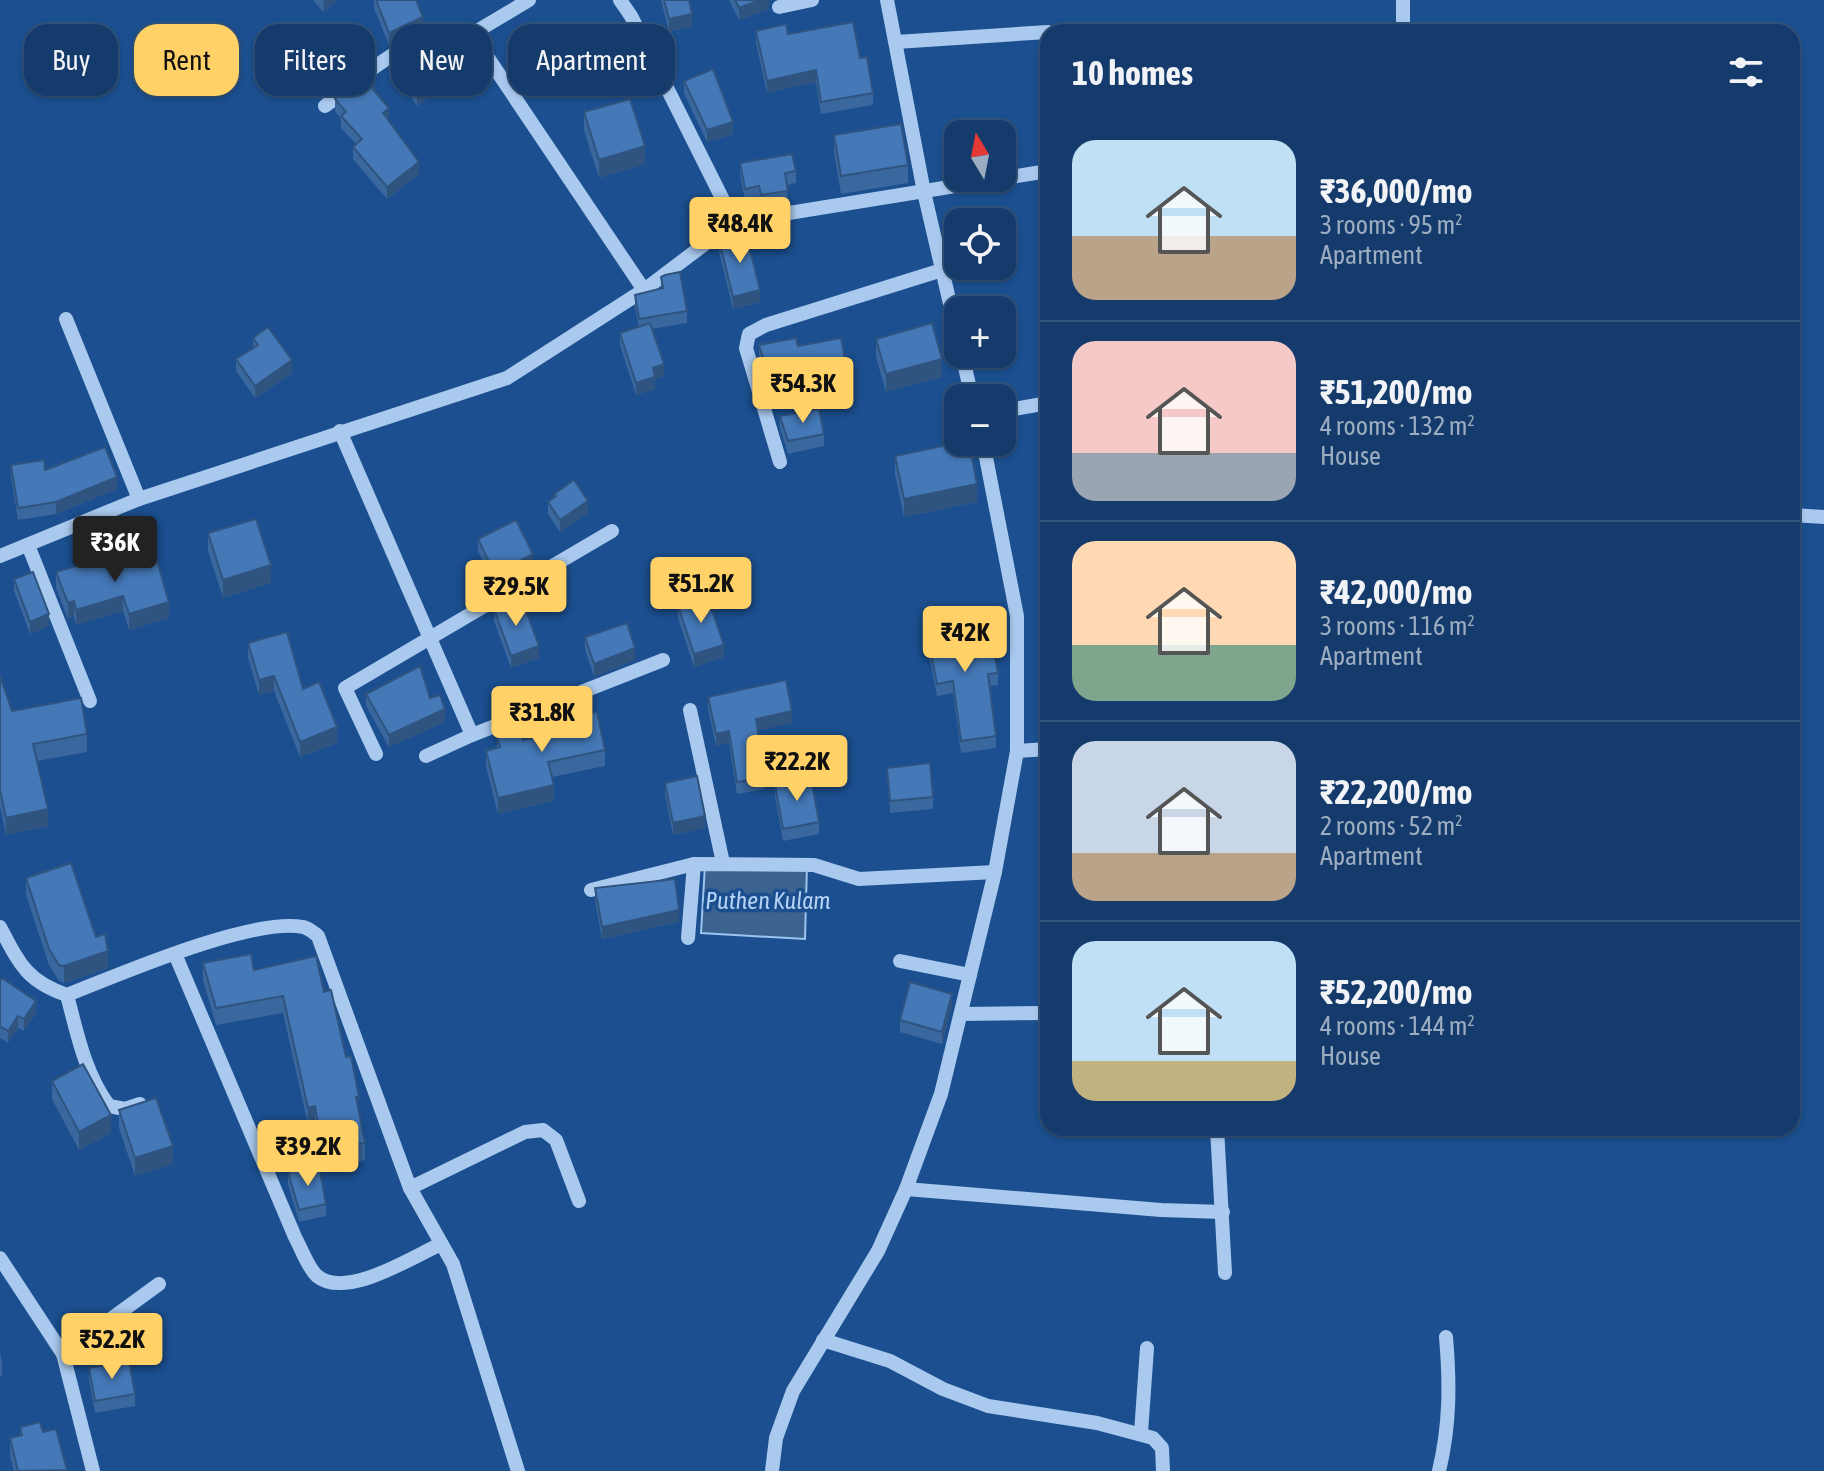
<!DOCTYPE html>
<html lang="en">
<head>
<meta charset="utf-8">
<style>
	:root { --surface:#143b6b; --page:#214673; --text:#f1f3f6; --muted:#9dadc1; --line:#33557e; --accent:#ffd166 }
	body { margin:0; font-family:"Asap Condensed",sans-serif; background:var(--page); color:var(--text); height:100vh; display:flex; flex-direction:column; font-size:30px; white-space:nowrap }
	* { box-sizing:border-box; margin:0 }
	p { font-size:26px; color:var(--muted) }
	.icon { flex:none; width:44px; height:44px; fill:none; stroke:currentColor; stroke-width:2; stroke-linecap:round; stroke-linejoin:round }
	.map { position:relative; flex:1; overflow:hidden }
	.side { position:absolute; left:1040px; top:24px; width:760px; height:1112px; display:flex; flex-direction:column; background:var(--surface); border-radius:24px; box-shadow:0 2px 6px #0004,0 0 0 2px var(--line) }
	.side>* { flex:none }
	.top-card { position:absolute; left:24px; top:24px; width:760px; height:72px; display:flex; gap:16px }
	.needle { width:52px; rotate:350deg }
	.buttons { position:absolute; left:944px; top:120px; display:grid; gap:16px }
	.buttons a { display:grid; place-items:center; width:72px; height:72px; border-radius:16px; background:var(--surface); box-shadow:0 2px 6px #0004,0 0 0 2px var(--line); font-size:40px }
	.price { position:absolute; translate:-50% -68px; padding:0 18px; border-radius:8px; background:var(--accent); color:#111; font-size:26px; line-height:52px; filter:drop-shadow(0 2px 4px #0008) }
	.price::after { content:''; position:absolute; left:50%; top:48px; width:24px; height:18px; margin-left:-12px; background:inherit; clip-path:polygon(0 0,100% 0,50% 100%) }
	.price.current { background:#222; color:#fff }
	ul { padding:0; list-style:none }
	li { display:flex; align-items:center; gap:24px; height:200px; padding:0 32px }
	li+li { border-top:2px solid var(--line) }
	li span { display:grid; place-items:center; flex:none; width:224px; height:160px; border-radius:24px; color:#555 }
	li>.icon { margin-inline-start:auto }
	span .icon { width:96px; height:96px; fill:#fffc; stroke-width:1 }
	li b { font-size:34px }
	h2 { display:flex; justify-content:space-between; align-items:center; height:96px; padding:0 32px; font-size:34px }
	.chip { padding:0 28px; border-radius:24px; background:var(--surface); box-shadow:0 2px 6px #0004,0 0 0 2px var(--line); font-size:28px; line-height:72px }
	.chip.current { background:var(--accent); color:#111 }
	.map>svg:first-child { display:block }
</style>
</head>
<body>
<div class="map">
<svg width="1824" height="1471" viewBox="0 0 1824 1471">
	<rect width="100%" height="100%" fill="#1b4f8f"/>
	<!-- water -->
	<polygon fill="#3c6290" stroke="#9cc4f0" stroke-width="2" points="705,865 807,865 805,939 701,933"/>
	<g fill="none" stroke-linecap="round" stroke-linejoin="round">
		<!-- minor -->
		<g stroke="#a9c9ee" stroke-width="14">
			<polyline points="529,0 472,34 644,290"/>
			<polyline points="620,0 631,16 734,222"/>
			<polyline points="887,0 924,192 958,338"/>
			<polyline points="1403,0 1403,32"/>
			<polyline points="779,7 812,0"/>
			<polyline points="1075,32 1239,30"/>
			<polyline points="896,42 1048,32"/>
			<path d="M325 106C369 73 413 26 472 34"/>
			<polyline points="66,319 139,499"/>
			<polyline points="962,354 972,398"/>
			<polyline points="1002,411 1048,403"/>
			<polyline points="340,431 472,735 426,756"/>
			<polyline points="780,462 746,348 749,334 766,325 942,270"/>
			<polyline points="1792,515 1824,517"/>
			<polyline points="28,545 90,701"/>
			<polyline points="0,556 139,499 507,378 644,290 734,222 1048,171"/>
			<polyline points="690,710 723,863"/>
			<polyline points="472,735 663,660"/>
			<polyline points="1017,751 1048,749"/>
			<polyline points="376,754 345,688 612,531"/>
			<polyline points="591,890 694,864 814,865 859,879 995,872"/>
			<path d="M0 927C19 963 26 981 67 995 118 975 252 917 303 927 309 928 314 933 318 936L410 1188 453 1264 518 1471"/>
			<polyline points="688,938 694,864"/>
			<path d="M175 954 295 1237C301 1248 308 1268 317 1276 346 1300 412 1257 441 1244"/>
			<polyline points="900,961 970,975"/>
			<path d="M67 995C77 1033 85 1074 109 1106L125 1109 140 1104"/>
			<polyline points="962,1014 1048,1013"/>
			<polyline points="1217,1128 1225,1273"/>
			<polyline points="410,1188 525,1132 543,1130 556,1140 579,1201"/>
			<polyline points="906,1189 1161,1210 1223,1212"/>
			<polyline points="0,1258 63,1354"/>
			<polyline points="823,1340 890,1361 943,1389 988,1406 1097,1423 1153,1438 1162,1448 1163,1471"/>
			<polyline points="1141,1433 1147,1348"/>
			<polyline points="93,1471 63,1354 159,1284"/>
			<polyline points="772,1471 776,1438 793,1391 878,1251 906,1189 941,1094 995,872 1017,751 1017,616 983,442"/>
			<path d="M1439 1471C1450 1425 1450 1384 1446 1337"/>
		</g>
	</g>
	<!-- wall -->
	<g fill="#3a679d">
		<polygon points="313,0 338,0 323,12"/>
		<polygon points="374,0 416,0 423,29 389,45 374,8"/>
		<polygon points="661,0 689,0 692,26 669,32"/>
		<polygon points="729,0 769,0 769,9 739,20"/>
		<polygon points="756,31 788,34 860,58 873,93 873,105 821,114 816,82 767,93 756,43"/>
		<polygon points="435,46 479,74 452,96 444,86 417,106 405,88 405,76 409,73 407,71 407,59"/>
		<polygon points="278,48 327,66 304,88 278,60"/>
		<polygon points="684,81 733,134 707,142 684,93"/>
		<polygon points="375,93 389,120 419,174 387,199 353,159 353,147 356,144 341,128 341,119 335,111 335,99"/>
		<polygon points="584,112 645,164 599,178 584,130"/>
		<polygon points="834,135 908,165 908,183 841,194 834,153"/>
		<polygon points="740,163 796,171 796,183 787,185 788,203 761,207 759,198 745,201 740,175"/>
		<polygon points="719,240 760,302 733,309 719,252"/>
		<polygon points="661,277 687,311 687,323 652,329 664,376 655,379 655,389 636,395 620,345 620,333 639,327 635,308 635,295 661,288"/>
		<polygon points="253,338 292,373 255,398 236,371 236,359 253,348"/>
		<polygon points="876,339 942,377 886,392 876,357"/>
		<polygon points="759,345 798,346 849,393 814,400 811,385 770,393 759,357"/>
		<polygon points="780,416 824,434 824,446 788,454 780,428"/>
		<polygon points="895,456 977,502 904,517 895,474"/>
		<polygon points="11,465 45,470 117,489 56,514 18,520 11,477"/>
		<polygon points="554,494 588,513 560,532 548,514 548,502 554,498"/>
		<polygon points="208,533 271,583 223,598 208,551"/>
		<polygon points="478,539 533,566 495,586 478,551"/>
		<polygon points="107,567 169,618 129,630 123,611 76,625 74,616 68,619 56,588 56,572"/>
		<polygon points="14,579 49,626 30,634 14,591"/>
		<polygon points="678,606 724,657 694,667 678,618"/>
		<polygon points="494,609 539,658 511,668 494,621"/>
		<polygon points="932,620 960,625 984,653 998,673 998,685 990,686 996,736 996,748 961,753 953,693 937,696 927,645 927,633 932,632"/>
		<polygon points="585,637 635,660 594,677 585,649"/>
		<polygon points="248,643 303,689 337,743 300,757 274,691 259,695 248,658"/>
		<polygon points="0,676 12,711 87,734 87,752 37,761 48,826 6,835 0,807"/>
		<polygon points="366,694 430,698 445,722 389,747 366,706"/>
		<polygon points="708,697 792,723 757,730 765,777 765,789 737,794 729,743 716,746 708,709"/>
		<polygon points="551,721 605,750 605,766 552,777 554,801 498,814 486,766 486,751 497,748 497,737 523,740 551,733"/>
		<polygon points="887,768 933,797 933,809 890,813"/>
		<polygon points="665,783 705,828 673,835 665,795"/>
		<polygon points="775,784 819,822 819,834 783,841 775,796"/>
		<polygon points="26,878 96,937 108,968 64,983 59,981 49,965 26,895"/>
		<polygon points="595,888 679,922 602,939 595,900"/>
		<polygon points="203,963 254,970 324,992 346,1057 359,1112 365,1143 365,1160 323,1168 315,1124 308,1125 283,1013 216,1025 203,980"/>
		<polygon points="0,981 36,1013 24,1031 18,1028 8,1043 0,1038"/>
		<polygon points="952,1006 942,1044 900,1032 900,1020"/>
		<polygon points="52,1081 111,1133 79,1150 52,1099"/>
		<polygon points="119,1110 173,1164 135,1176 119,1128"/>
		<polygon points="288,1172 326,1204 326,1216 299,1222 288,1184"/>
		<polygon points="0,1351 2,1364 2,1376 0,1377"/>
		<polygon points="89,1368 135,1394 135,1406 95,1413 89,1380"/>
		<polygon points="20,1427 43,1432 67,1471 14,1471 10,1456 10,1438 20,1435"/>
	</g>
	<!-- shaded-wall -->
	<g fill="#305480">
		<polygon points="324,0 338,0 323,12"/>
		<polygon points="760,0 769,0 769,9 739,20 739,8"/>
		<polygon points="692,14 692,26 669,32 669,19"/>
		<polygon points="423,17 423,29 389,45 389,33"/>
		<polygon points="327,54 327,66 304,88 304,76"/>
		<polygon points="479,62 479,74 452,96 452,84"/>
		<polygon points="816,70 816,82 767,93 767,81"/>
		<polygon points="444,74 444,86 417,106 417,93"/>
		<polygon points="375,82 375,94 370,86"/>
		<polygon points="389,108 389,120 383,113"/>
		<polygon points="733,122 733,134 707,142 707,130"/>
		<polygon points="645,146 645,164 599,178 599,160"/>
		<polygon points="419,162 419,174 387,199 387,187"/>
		<polygon points="760,290 760,302 733,309 733,297"/>
		<polygon points="942,359 942,377 886,392 886,374"/>
		<polygon points="292,360 292,373 255,398 255,386"/>
		<polygon points="664,364 664,376 655,379 655,389 636,395 636,383 653,368"/>
		<polygon points="849,381 849,393 814,400 814,388"/>
		<polygon points="117,477 117,489 56,514 56,502"/>
		<polygon points="977,484 977,502 904,517 904,499"/>
		<polygon points="588,501 588,513 560,532 560,520"/>
		<polygon points="533,554 533,566 495,586 495,574"/>
		<polygon points="271,565 271,583 223,598 223,580"/>
		<polygon points="123,596 123,611 76,625 76,610"/>
		<polygon points="74,601 74,616 68,619 68,603"/>
		<polygon points="169,602 169,618 129,630 129,614"/>
		<polygon points="49,614 49,626 30,634 30,622"/>
		<polygon points="724,645 724,657 694,667 694,654"/>
		<polygon points="539,646 539,658 511,668 511,656"/>
		<polygon points="635,648 635,660 594,677 594,664"/>
		<polygon points="274,676 274,691 259,695 259,680"/>
		<polygon points="445,709 445,722 389,747 389,735"/>
		<polygon points="792,711 792,723 756,731 756,719"/>
		<polygon points="337,727 337,743 300,757 300,742"/>
		<polygon points="729,731 729,743 716,746 716,734"/>
		<polygon points="554,785 554,801 498,814 498,798"/>
		<polygon points="48,809 48,826 6,835 6,818"/>
		<polygon points="705,816 705,828 673,835 673,823"/>
		<polygon points="679,910 679,922 602,939 602,927"/>
		<polygon points="108,951 108,968 64,983 64,966"/>
		<polygon points="952,994 952,1006 942,1044 942,1032"/>
		<polygon points="36,1001 36,1013 24,1031 24,1019"/>
		<polygon points="18,1016 18,1028 8,1043 8,1031"/>
		<polygon points="315,1106 315,1124 308,1125 308,1108"/>
		<polygon points="111,1115 111,1133 79,1150 79,1132"/>
		<polygon points="173,1146 173,1164 135,1176 135,1158"/>
	</g>
	<!-- building -->
	<g fill="#4478b7" stroke="#305480" stroke-width="2">
		<polygon points="376,0 416,0 423,17 389,33"/>
		<polygon points="664,0 689,0 692,14 669,19"/>
		<polygon points="735,0 760,0 739,8"/>
		<polygon points="853,22 860,58 867,57 873,93 821,102 816,70 767,81 756,31 786,24 788,34"/>
		<polygon points="301,27 327,54 304,76 278,48"/>
		<polygon points="453,31 479,62 452,84 444,74 417,93 405,76 415,69 407,59 433,42 435,46"/>
		<polygon points="713,69 733,122 707,130 684,81"/>
		<polygon points="368,73 375,82 370,86 389,108 383,113 419,162 387,187 353,147 362,139 341,116 346,112 335,99"/>
		<polygon points="630,99 645,146 599,160 584,112"/>
		<polygon points="901,124 908,165 841,176 834,135"/>
		<polygon points="792,154 796,171 785,173 788,191 761,195 759,186 745,189 740,163"/>
		<polygon points="746,233 760,290 733,297 719,240"/>
		<polygon points="680,272 687,311 639,319 635,295 663,288 661,277 665,275"/>
		<polygon points="650,323 664,364 653,368 655,377 636,383 620,333"/>
		<polygon points="932,323 942,359 886,374 876,339"/>
		<polygon points="268,327 292,360 255,386 236,359 258,345 253,338"/>
		<polygon points="796,338 798,346 841,338 849,381 814,388 811,373 770,381 759,345"/>
		<polygon points="819,409 824,434 788,441 780,416"/>
		<polygon points="962,442 969,442 977,484 904,499 895,456"/>
		<polygon points="105,447 117,477 56,502 18,508 11,465 44,460 45,470"/>
		<polygon points="574,480 588,501 560,520 548,502 556,496 554,494"/>
		<polygon points="256,519 271,565 223,580 208,533"/>
		<polygon points="516,520 533,554 495,574 478,539"/>
		<polygon points="155,554 169,602 129,614 123,596 76,610 74,601 68,603 56,572 104,558 107,567"/>
		<polygon points="33,572 49,614 30,622 14,579"/>
		<polygon points="707,596 724,645 694,654 678,606"/>
		<polygon points="522,600 539,646 511,656 494,609"/>
		<polygon points="958,614 960,625 977,621 984,653 994,651 998,673 988,674 996,736 961,741 953,681 937,684 927,633 935,631 932,620"/>
		<polygon points="627,623 635,648 594,664 585,637"/>
		<polygon points="287,632 303,689 319,682 337,727 300,742 274,676 259,680 248,643"/>
		<polygon points="420,666 430,698 440,695 445,709 389,735 366,694"/>
		<polygon points="0,676 12,711 81,698 87,734 33,744 48,809 6,818 0,790"/>
		<polygon points="786,680 792,711 756,719 765,777 737,782 729,731 716,734 708,697"/>
		<polygon points="597,712 605,750 548,762 554,785 498,798 486,751 500,747 497,737 520,731 523,740 554,733 551,721"/>
		<polygon points="930,763 933,797 890,801 887,768"/>
		<polygon points="697,776 705,816 673,823 665,783"/>
		<polygon points="811,778 819,822 783,829 775,784"/>
		<polygon points="71,863 96,937 105,934 108,951 64,966 59,965 49,949 26,878"/>
		<polygon points="675,879 679,910 602,927 595,888"/>
		<polygon points="251,954 254,970 316,956 324,992 331,990 346,1057 351,1056 359,1097 356,1097 365,1143 323,1151 315,1106 308,1108 283,996 216,1008 203,963"/>
		<polygon points="2,978 36,1001 24,1019 18,1016 8,1031 0,1026 0,981"/>
		<polygon points="910,982 952,994 942,1032 900,1020"/>
		<polygon points="83,1064 111,1115 79,1132 52,1081"/>
		<polygon points="156,1098 173,1146 135,1158 119,1110"/>
		<polygon points="319,1166 326,1204 299,1210 288,1172"/>
		<polygon points="129,1361 135,1394 95,1401 89,1368"/>
		<polygon points="40,1422 43,1432 56,1429 67,1470 18,1471 10,1438 22,1435 20,1427"/>
	</g>
	<g text-anchor="middle" stroke-width="7" stroke-linejoin="round" paint-order="stroke">
		<!-- water labels -->
		<g font-size="24" font-style="italic" fill="#b5d3f5" stroke="#1b4f8f">
			<text x="768" y="909">Puthen Kulam</text>
		</g>
	</g>
</svg>
<div class="buttons">
<a><svg class="needle" viewBox="-14 -14 28 28"><path d="M0-13l5 13h-10z" fill="#e53935"/><path d="M0 13l5-13h-10z" fill="#9dadc1"/></svg></a>
<a><svg class="icon" aria-label="locate" viewBox="0 0 24 24"><circle cx="12" cy="12" r="6"/><path d="M12 2v4M12 18v4M2 12h4M18 12h4"/></svg></a>
<a>+</a>
<a>−</a>
</div>
<b class="price" style="left:740px;top:265px">₹48.4K</b>
<b class="price" style="left:803px;top:425px">₹54.3K</b>
<b class="price current" style="left:115px;top:584px">₹36K</b>
<b class="price" style="left:701px;top:625px">₹51.2K</b>
<b class="price" style="left:516px;top:628px">₹29.5K</b>
<b class="price" style="left:965px;top:674px">₹42K</b>
<b class="price" style="left:542px;top:754px">₹31.8K</b>
<b class="price" style="left:797px;top:803px">₹22.2K</b>
<b class="price" style="left:308px;top:1188px">₹39.2K</b>
<b class="price" style="left:112px;top:1381px">₹52.2K</b>
<div class="top-card">
<a class="chip">Buy</a>
<a class="chip current">Rent</a>
<a class="chip">Filters</a>
<a class="chip">New</a>
<a class="chip">Apartment</a>
</div>
<section class="side">
<h2>10 homes<svg class="icon" aria-label="filters" viewBox="0 0 24 24"><path d="M4 7h16M4 17h16"/><circle cx="9" cy="7" r="2"/><circle cx="15" cy="17" r="2"/></svg></h2>
<ul>
<li><span style="background:linear-gradient(#bfe0f5 60%,#b9a48a 0)"><svg class="icon" aria-label="home" viewBox="0 0 24 24"><path d="M3 11l9-7 9 7M6 9v11h12V9"/></svg></span><div><b>₹36,000/mo</b><p>3 rooms · 95 m²</p><p>Apartment</p></div></li>
<li><span style="background:linear-gradient(#f6c9c9 70%,#9aa5b1 0)"><svg class="icon" aria-label="home" viewBox="0 0 24 24"><path d="M3 11l9-7 9 7M6 9v11h12V9"/></svg></span><div><b>₹51,200/mo</b><p>4 rooms · 132 m²</p><p>House</p></div></li>
<li><span style="background:linear-gradient(#ffd9b3 65%,#7fa58c 0)"><svg class="icon" aria-label="home" viewBox="0 0 24 24"><path d="M3 11l9-7 9 7M6 9v11h12V9"/></svg></span><div><b>₹42,000/mo</b><p>3 rooms · 116 m²</p><p>Apartment</p></div></li>
<li><span style="background:linear-gradient(#c9d6e8 70%,#b9a48a 0)"><svg class="icon" aria-label="home" viewBox="0 0 24 24"><path d="M3 11l9-7 9 7M6 9v11h12V9"/></svg></span><div><b>₹22,200/mo</b><p>2 rooms · 52 m²</p><p>Apartment</p></div></li>
<li><span style="background:linear-gradient(#bfe0f5 75%,#c2b280 0)"><svg class="icon" aria-label="home" viewBox="0 0 24 24"><path d="M3 11l9-7 9 7M6 9v11h12V9"/></svg></span><div><b>₹52,200/mo</b><p>4 rooms · 144 m²</p><p>House</p></div></li>
</ul>
</section>
</div>
</body>
</html>
